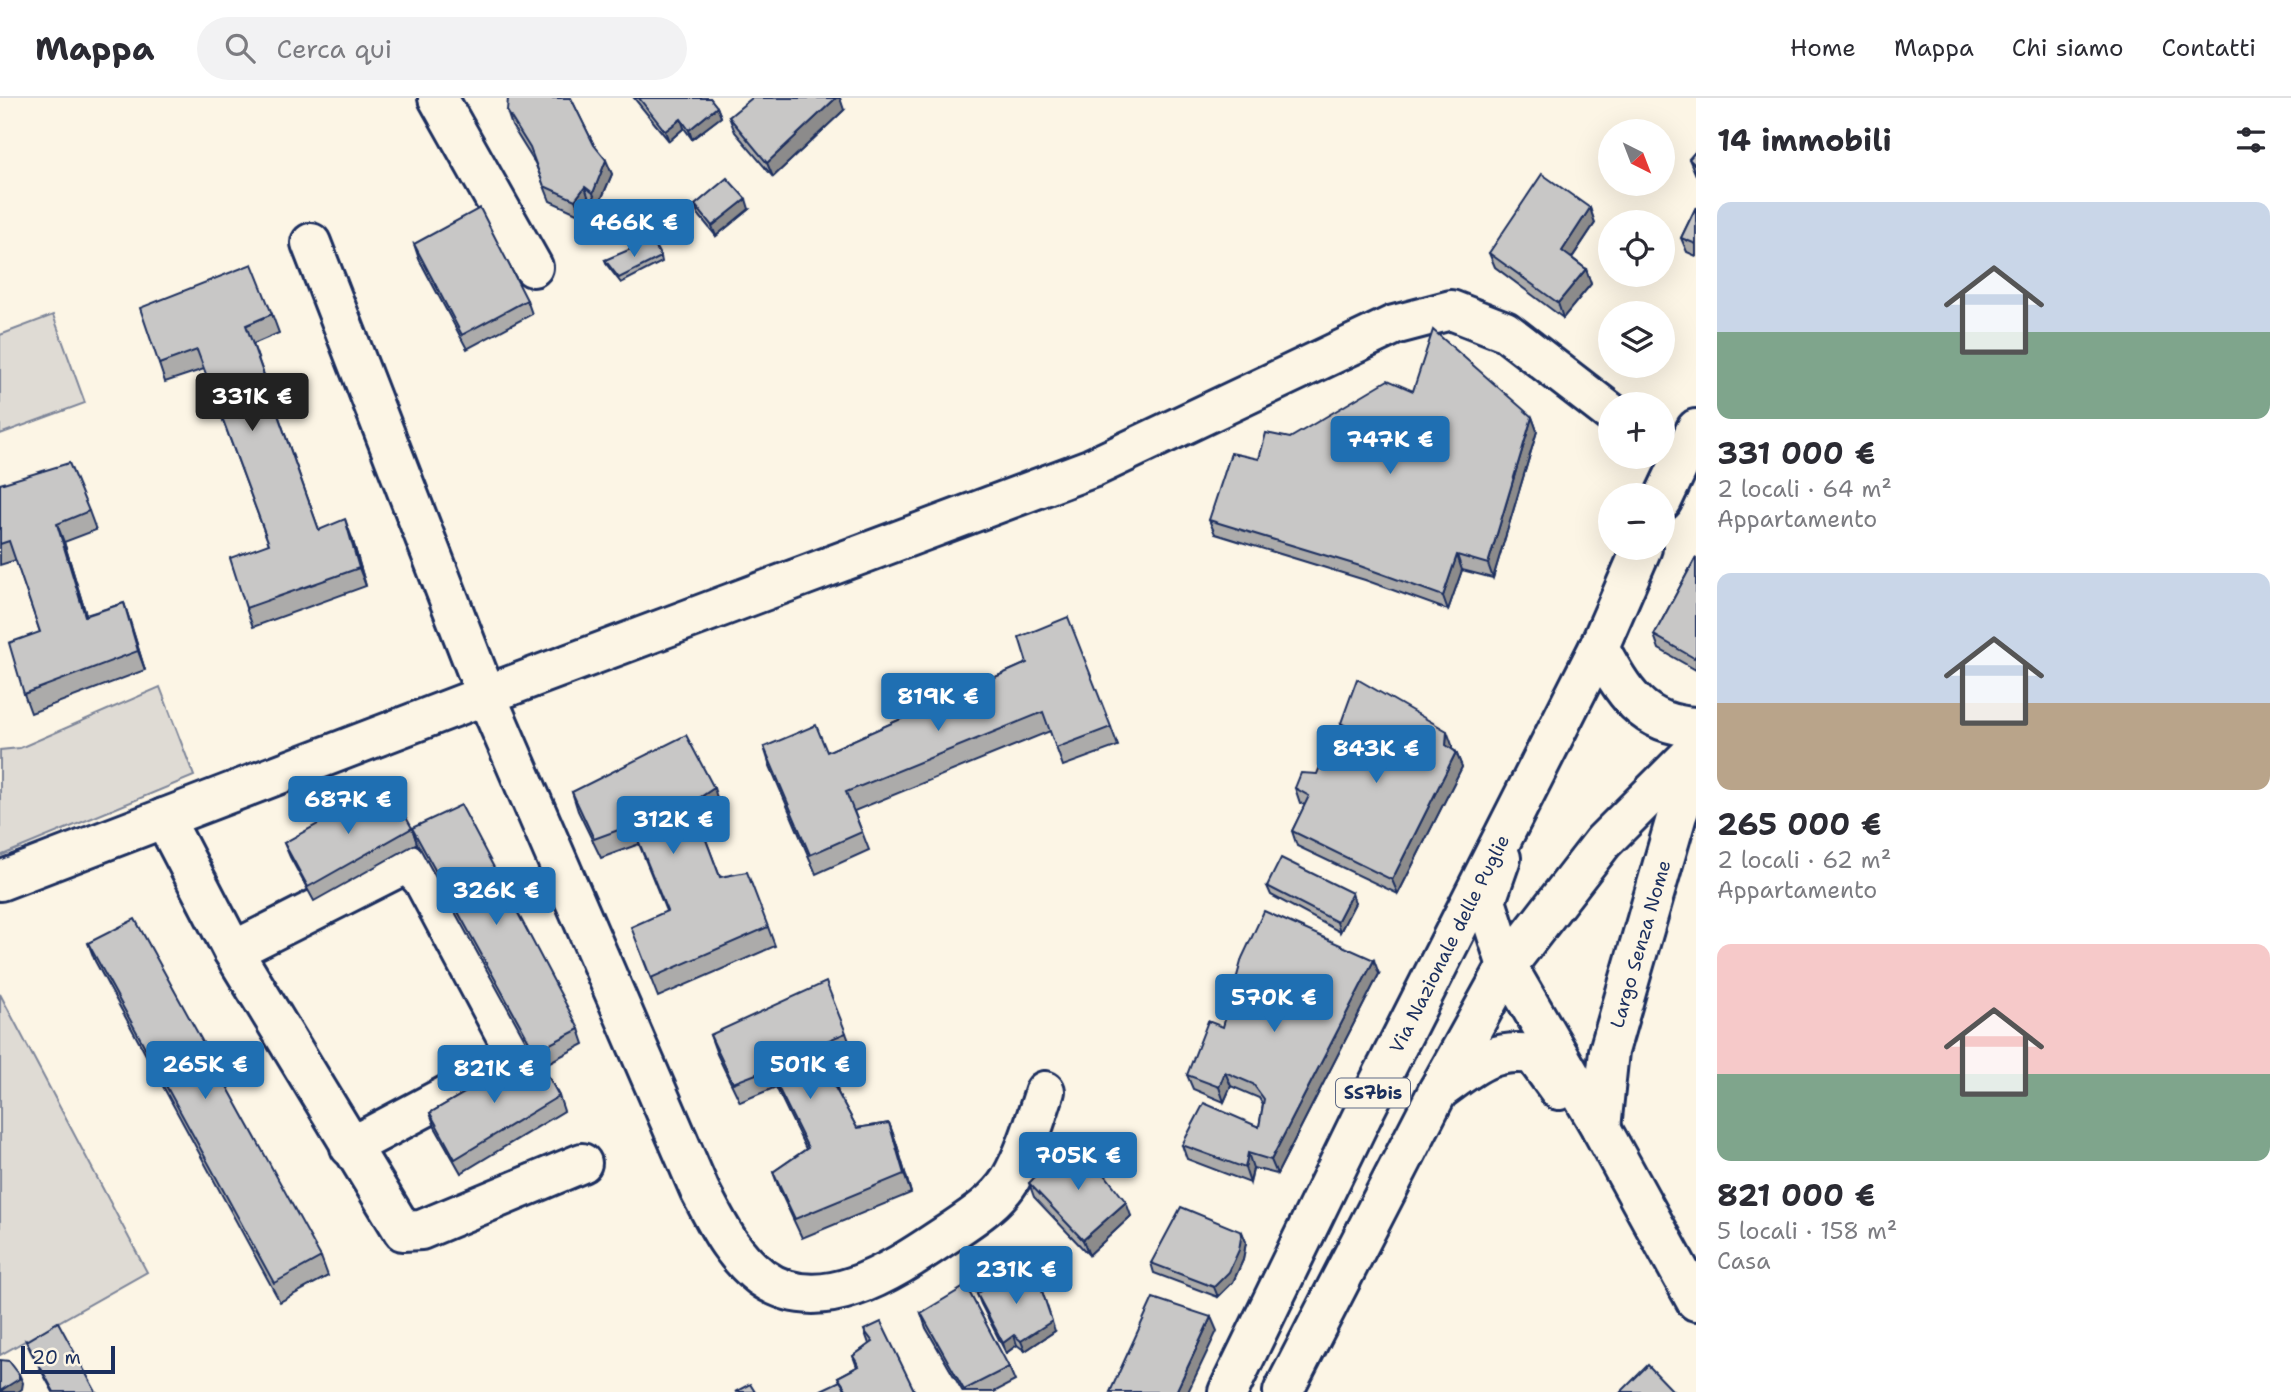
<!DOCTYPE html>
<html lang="it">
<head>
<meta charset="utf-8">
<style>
	:root { --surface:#fff; --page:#f2f2f3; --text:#2b2b33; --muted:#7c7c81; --line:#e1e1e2; --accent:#1f6fb2 }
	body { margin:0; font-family:"Shantell Sans",sans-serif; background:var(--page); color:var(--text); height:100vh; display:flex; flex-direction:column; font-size:26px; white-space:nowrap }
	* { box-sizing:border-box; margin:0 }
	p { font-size:23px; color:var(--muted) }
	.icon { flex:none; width:38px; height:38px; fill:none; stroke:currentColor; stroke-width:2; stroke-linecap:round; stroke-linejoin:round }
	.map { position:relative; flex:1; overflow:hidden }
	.side { display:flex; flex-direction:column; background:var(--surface); width:595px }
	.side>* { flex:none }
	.needle { width:46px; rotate:138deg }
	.buttons { position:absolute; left:1598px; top:21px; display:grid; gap:14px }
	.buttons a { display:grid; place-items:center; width:77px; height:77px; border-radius:50%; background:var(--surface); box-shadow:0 7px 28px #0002; font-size:35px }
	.scale { position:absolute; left:21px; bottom:18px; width:94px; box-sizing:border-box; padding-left:7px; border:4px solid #1b2f5e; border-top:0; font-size:19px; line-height:24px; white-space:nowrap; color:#1b2f5e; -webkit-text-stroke:5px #fcf5e5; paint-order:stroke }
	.price { position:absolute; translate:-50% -60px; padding:0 16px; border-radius:7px; background:var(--accent); color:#fff; font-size:23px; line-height:46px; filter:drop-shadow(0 2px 4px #0008) }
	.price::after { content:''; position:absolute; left:50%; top:42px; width:21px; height:16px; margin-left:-10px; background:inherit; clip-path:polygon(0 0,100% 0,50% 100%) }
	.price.current { background:#222; color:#fff }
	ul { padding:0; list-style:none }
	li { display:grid; align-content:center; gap:14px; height:371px; padding:0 21px }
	li span { display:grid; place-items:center; height:217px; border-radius:14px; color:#555 }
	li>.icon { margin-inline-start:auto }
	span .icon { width:126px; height:126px; fill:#fffc; stroke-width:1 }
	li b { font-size:30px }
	h2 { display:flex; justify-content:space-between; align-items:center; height:84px; padding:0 21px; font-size:30px }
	header { display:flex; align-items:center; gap:42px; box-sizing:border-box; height:98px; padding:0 35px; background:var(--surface); border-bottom:2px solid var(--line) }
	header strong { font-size:33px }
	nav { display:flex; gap:38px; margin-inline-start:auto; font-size:24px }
	.search { width:490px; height:63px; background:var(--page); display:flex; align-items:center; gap:18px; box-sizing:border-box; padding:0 24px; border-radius:38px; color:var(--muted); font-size:26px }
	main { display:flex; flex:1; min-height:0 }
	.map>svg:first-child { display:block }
</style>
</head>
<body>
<header>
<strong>Mappa</strong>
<div class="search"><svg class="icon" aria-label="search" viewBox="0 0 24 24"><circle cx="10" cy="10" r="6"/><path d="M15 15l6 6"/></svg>Cerca qui</div>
<nav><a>Home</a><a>Mappa</a><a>Chi siamo</a><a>Contatti</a></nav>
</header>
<main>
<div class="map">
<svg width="1696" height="1294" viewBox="0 0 1696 1294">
	<rect width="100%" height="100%" fill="#fcf5e5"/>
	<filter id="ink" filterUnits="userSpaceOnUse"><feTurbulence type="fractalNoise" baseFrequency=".0143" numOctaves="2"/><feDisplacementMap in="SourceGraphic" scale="14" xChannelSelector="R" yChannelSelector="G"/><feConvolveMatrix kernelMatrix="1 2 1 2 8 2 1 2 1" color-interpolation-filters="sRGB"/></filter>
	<g filter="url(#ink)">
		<!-- green -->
		<g fill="#dfdbd4" stroke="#7d8599" stroke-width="2">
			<polygon points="53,217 85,305 0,336 0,237"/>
			<polygon points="160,589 194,678 0,758 0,652 20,650"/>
			<polygon points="0,896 147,1174 0,1257"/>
		</g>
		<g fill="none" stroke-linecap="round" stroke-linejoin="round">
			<!-- minor casing -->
			<g stroke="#1b2f5e" stroke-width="44">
				<g id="minor">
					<polyline points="438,0 533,169"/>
					<path d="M311 145 486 597 700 1093C717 1125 731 1156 761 1179 821 1223 895 1171 946 1137 968 1122 995 1106 1010 1082 1026 1054 1035 1023 1045 993"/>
					<polyline points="164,720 233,853 403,1133 421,1132 582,1065"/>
					<polyline points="1501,760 1486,803 1507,868 1601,1030 1696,1203"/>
					<polyline points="0,783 486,597 1092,370 1394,227 1451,212 1505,233 1610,314"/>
					<polyline points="233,853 407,765 423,782 511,947 511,958 506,966 350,1049"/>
					<path d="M1438 993C1472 969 1490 950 1533 956L1559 992"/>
					<path id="s1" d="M1601 1030 1609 953 1677 717 1696 666"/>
				</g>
			</g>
			<!-- major casing -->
			<g stroke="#1b2f5e" stroke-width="44">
				<g id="major">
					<polyline points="1662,403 1696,331"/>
					<path d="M1599 549C1623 593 1641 627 1696 629"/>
					<path id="s2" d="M1228 1294 1366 1010 1599 549 1642 450"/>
					<polyline points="1283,1294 1438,993 1507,868 1603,744 1696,651"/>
				</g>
			</g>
			<!-- minor -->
			<use href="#minor" stroke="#fcf5e5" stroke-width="38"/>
			<!-- major -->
			<use href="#major" stroke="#fcf5e5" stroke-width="38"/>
		</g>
		<!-- wall -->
		<g fill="#acabaa" stroke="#1b2f5e" stroke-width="2">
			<polygon points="634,0 710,0 717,9 721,19 692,41 684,30 669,43"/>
			<polygon points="573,5 594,47 612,76 598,109 590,104 581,117 550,103 535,65 512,28 507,13"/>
			<polygon points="844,12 773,79 735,34 729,19"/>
			<polygon points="1696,53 1696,77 1689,61"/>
			<polygon points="695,107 749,111 716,138 698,116"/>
			<polygon points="1696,109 1696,158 1687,154 1681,140"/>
			<polygon points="1590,110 1595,125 1572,160 1586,171 1591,186 1563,220 1495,169 1489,155"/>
			<polygon points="414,146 527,202 532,216 467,251 419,161"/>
			<polygon points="661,159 662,164 621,185 607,167 605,162"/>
			<polygon points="272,216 279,235 253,246 319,432 352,440 366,488 253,529 246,510 269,446 204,271 165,284 159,266"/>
			<polygon points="1413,293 1532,319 1537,333 1493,480 1462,472 1448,512 1365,482 1215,436 1209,422 1259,361 1290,340"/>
			<polygon points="0,386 89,413 96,432 64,444 86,517 124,505 145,572 31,615 24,596 40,534 16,462 0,467"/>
			<polygon points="1696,459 1696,572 1659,551 1654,537"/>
			<polygon points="1027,565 1111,629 1118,648 1063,668 1050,633 854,713 869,752 816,776 770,668 764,649 827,654"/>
			<polygon points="1341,625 1452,647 1452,651 1456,654 1462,669 1398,796 1297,748 1292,733 1305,707 1300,705 1295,690 1317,676 1378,672 1383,661 1346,640"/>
			<polygon points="572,694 720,709 699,723 720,779 768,829 775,848 658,899 638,848 666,813 639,746 601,760 578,713"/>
			<polygon points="412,730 417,745 314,803 290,759 284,745"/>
			<polygon points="412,730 579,931 584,946 542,968 559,998 564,1013 461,1075 435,1029 430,1015 533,956 417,745"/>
			<polygon points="1267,788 1355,805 1340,834 1271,797"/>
			<polygon points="88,845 321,1159 328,1178 280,1204 95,863"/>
			<polygon points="1379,876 1277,1076 1253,1070 1250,1085 1187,1061 1182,1047 1259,1029 1263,1007 1259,1000 1231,988 1224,1004 1193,991 1187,977 1223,929"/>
			<polygon points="846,935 853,954 831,963 838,995 857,1030 889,1025 896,1044 911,1095 802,1140 780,1093 773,1074 806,1051 776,989 740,1004 717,956 710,937"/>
			<polygon points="1078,1059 1131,1118 1089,1157 1034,1099 1029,1085"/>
			<polygon points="1242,1134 1246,1144 1243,1162 1233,1184 1218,1199 1154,1175 1151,1165"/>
			<polygon points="977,1196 1055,1233 1025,1253 1017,1247 1006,1255 981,1206"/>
			<polygon points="921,1215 1009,1269 1015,1283 994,1294 963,1294 926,1230"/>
			<polygon points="864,1232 915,1294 840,1283 838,1279 857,1269 853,1258 869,1246"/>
			<polygon points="26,1243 96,1294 53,1294 30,1252"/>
		</g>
		<!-- shaded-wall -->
		<g fill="#8c8b8b" stroke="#1b2f5e" stroke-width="2">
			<polygon points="836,0 840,0 844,12 773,79 767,65"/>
			<polygon points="717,9 721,19 692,41 689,32"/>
			<polygon points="681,21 684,30 669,43 665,33"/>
			<polygon points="606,62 612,76 598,109 593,95"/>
			<polygon points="585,89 590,104 581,117 575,102"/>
			<polygon points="746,101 749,111 716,138 712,128"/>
			<polygon points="1590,110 1595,125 1567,167 1562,153"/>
			<polygon points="1586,171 1591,186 1563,220 1558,205"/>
			<polygon points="1532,319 1537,333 1493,480 1488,466"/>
			<polygon points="345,421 352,440 366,488 359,470"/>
			<polygon points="57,426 64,444 92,536 85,518"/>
			<polygon points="1457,457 1462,472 1448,512 1443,498"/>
			<polygon points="124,505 130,523 145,572 138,553"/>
			<polygon points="1447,633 1452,647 1451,662 1446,647"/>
			<polygon points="1456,654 1462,669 1398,796 1392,782"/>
			<polygon points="714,690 720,709 698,723 692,705"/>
			<polygon points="1352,795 1355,805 1340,834 1337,824"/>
			<polygon points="1374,862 1379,876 1277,1076 1271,1062"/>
			<polygon points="824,944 831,963 840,1005 833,986"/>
			<polygon points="1225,974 1231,988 1224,1004 1219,989"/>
			<polygon points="889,1025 896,1044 911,1095 904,1076"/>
			<polygon points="1248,1055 1253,1070 1250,1085 1245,1070"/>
			<polygon points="1126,1104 1131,1118 1089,1157 1083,1142"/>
			<polygon points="1242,1134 1246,1144 1243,1162 1233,1184 1218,1199 1214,1189"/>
			<polygon points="1040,1187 1055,1233 1025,1253 1021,1243"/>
			<polygon points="1211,1219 1217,1233 1188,1294 1176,1294"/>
			<polygon points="1014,1237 1017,1247 1006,1255 1003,1245"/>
			<polygon points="19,1276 23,1285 22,1291 18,1294 0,1294"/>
		</g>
		<!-- building -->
		<g fill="#c8c7c6" stroke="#1b2f5e" stroke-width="2">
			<polygon points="508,0 571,0 594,47 606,62 593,95 585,89 575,102 544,88 530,50 507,13"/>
			<polygon points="639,0 710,0 717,9 689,32 681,21 665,33"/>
			<polygon points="752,0 836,0 767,65 729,19"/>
			<polygon points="1696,53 1696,68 1689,61"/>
			<polygon points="1542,76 1590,110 1562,153 1586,171 1558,205 1489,155"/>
			<polygon points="727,80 746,101 712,128 695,107"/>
			<polygon points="1696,109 1696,146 1681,140"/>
			<polygon points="480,110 527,202 462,237 414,146"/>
			<polygon points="652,142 661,159 619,180 605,162"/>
			<polygon points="252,166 272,216 246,227 319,432 345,421 359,470 246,510 230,460 269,446 197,252 159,266 140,210"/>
			<polygon points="1433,232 1532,319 1488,466 1457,457 1443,498 1360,468 1209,422 1231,355 1259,361 1266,335 1290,340 1388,282 1413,293"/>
			<polygon points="69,365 89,413 57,426 85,518 124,505 138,553 24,596 9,545 40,534 9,443 0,446 0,386"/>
			<polygon points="1696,459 1696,557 1694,560 1654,537"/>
			<polygon points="1068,519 1111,629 1056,650 1043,614 846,694 862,734 810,757 764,649 816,627 827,654 1027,565 1019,539"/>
			<polygon points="1357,581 1447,633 1446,647 1456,654 1392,782 1292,733 1309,698 1295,690 1301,675 1317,676 1327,651 1378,672 1388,652 1341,625"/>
			<polygon points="686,637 714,690 692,705 720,779 747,774 768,829 651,880 631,829 667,813 632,727 594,741 572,694"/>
			<polygon points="388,687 412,730 308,789 284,745"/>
			<polygon points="461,707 579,931 535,954 412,730"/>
			<polygon points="1281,760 1352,795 1337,824 1267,788"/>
			<polygon points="1264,813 1374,862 1271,1062 1248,1055 1245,1070 1182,1047 1204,1005 1259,1029 1264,1001 1253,986 1225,974 1219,989 1187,977 1208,923 1223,929 1242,860"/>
			<polygon points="135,821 321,1159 274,1185 88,845"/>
			<polygon points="826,884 846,935 824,944 833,986 857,1030 889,1025 904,1076 795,1121 773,1074 808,1050 769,971 733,985 710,937"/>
			<polygon points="535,954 559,998 455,1061 430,1015"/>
			<polygon points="1063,1050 1078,1059 1089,1056 1126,1104 1083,1142 1029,1085"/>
			<polygon points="1181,1109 1242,1134 1239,1152 1229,1174 1214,1189 1151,1165"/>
			<polygon points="1020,1167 1032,1183 1040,1187 1052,1223 1021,1243 1014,1237 1003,1245 977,1196"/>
			<polygon points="966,1188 1009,1269 964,1292 921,1215"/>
			<polygon points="1153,1200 1211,1219 1176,1294 1110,1294"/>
			<polygon points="58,1224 96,1294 54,1294 26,1243"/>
			<polygon points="881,1224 915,1294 848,1294 838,1279 859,1268 853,1258 873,1244 864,1232"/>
			<polygon points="0,1262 9,1263 19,1276 19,1281 0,1293"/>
			<polygon points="1648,1267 1674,1294 1621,1294"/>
			<polygon points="840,1283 847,1294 817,1294"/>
			<polygon points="750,1286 755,1294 735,1294"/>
		</g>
	</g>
	<g text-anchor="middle" stroke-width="5" stroke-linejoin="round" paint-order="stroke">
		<!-- shield labels -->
		<rect fill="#fcf5e5" stroke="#5e6a86" stroke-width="2" x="1336" y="980.5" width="74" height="29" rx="5"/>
		<g font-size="18" font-weight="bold" fill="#1b2f5e">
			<text x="1373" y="1001">SS7bis</text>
		</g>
		<!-- street labels -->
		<g font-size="19" fill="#1b2f5e" stroke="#fcf5e5">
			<text dy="7" stroke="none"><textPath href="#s2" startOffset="500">Via Nazionale delle Puglie</textPath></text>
			<text dy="7" stroke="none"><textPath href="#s1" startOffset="189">Largo Senza Nome</textPath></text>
		</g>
	</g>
</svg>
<div class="buttons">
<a><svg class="needle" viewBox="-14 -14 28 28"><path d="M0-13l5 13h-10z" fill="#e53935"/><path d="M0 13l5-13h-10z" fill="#7c7c81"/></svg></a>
<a><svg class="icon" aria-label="locate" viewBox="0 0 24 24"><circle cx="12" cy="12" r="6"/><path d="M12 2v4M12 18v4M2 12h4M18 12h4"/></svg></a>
<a><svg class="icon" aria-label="layers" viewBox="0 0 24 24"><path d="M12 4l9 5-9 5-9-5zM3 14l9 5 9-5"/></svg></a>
<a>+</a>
<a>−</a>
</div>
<div class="scale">20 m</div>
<b class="price" style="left:634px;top:161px">466K €</b>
<b class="price current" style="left:252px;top:335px">331K €</b>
<b class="price" style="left:1390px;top:378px">747K €</b>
<b class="price" style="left:938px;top:635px">819K €</b>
<b class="price" style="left:1376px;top:687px">843K €</b>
<b class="price" style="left:348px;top:738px">687K €</b>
<b class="price" style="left:673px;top:758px">312K €</b>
<b class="price" style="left:496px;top:829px">326K €</b>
<b class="price" style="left:1274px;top:936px">570K €</b>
<b class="price" style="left:205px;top:1003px">265K €</b>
<b class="price" style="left:810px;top:1003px">501K €</b>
<b class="price" style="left:494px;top:1007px">821K €</b>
<b class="price" style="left:1078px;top:1094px">705K €</b>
<b class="price" style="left:1016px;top:1208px">231K €</b>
</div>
<section class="side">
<h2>14 immobili<svg class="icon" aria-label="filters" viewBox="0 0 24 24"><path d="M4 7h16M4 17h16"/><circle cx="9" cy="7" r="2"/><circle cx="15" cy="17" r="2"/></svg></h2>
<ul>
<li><span style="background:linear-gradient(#c9d6e8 60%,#7fa58c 0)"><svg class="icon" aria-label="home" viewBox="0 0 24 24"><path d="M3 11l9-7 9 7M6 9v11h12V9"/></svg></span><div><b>331 000 €</b><p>2 locali · 64 m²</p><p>Appartamento</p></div></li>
<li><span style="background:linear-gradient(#c9d6e8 60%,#b9a48a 0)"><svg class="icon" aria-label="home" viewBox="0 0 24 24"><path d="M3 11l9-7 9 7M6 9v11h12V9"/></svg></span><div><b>265 000 €</b><p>2 locali · 62 m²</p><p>Appartamento</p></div></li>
<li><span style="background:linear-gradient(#f6c9c9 60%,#7fa58c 0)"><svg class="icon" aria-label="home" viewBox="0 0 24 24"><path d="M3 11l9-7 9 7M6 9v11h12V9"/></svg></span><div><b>821 000 €</b><p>5 locali · 158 m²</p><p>Casa</p></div></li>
</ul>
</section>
</main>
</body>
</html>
